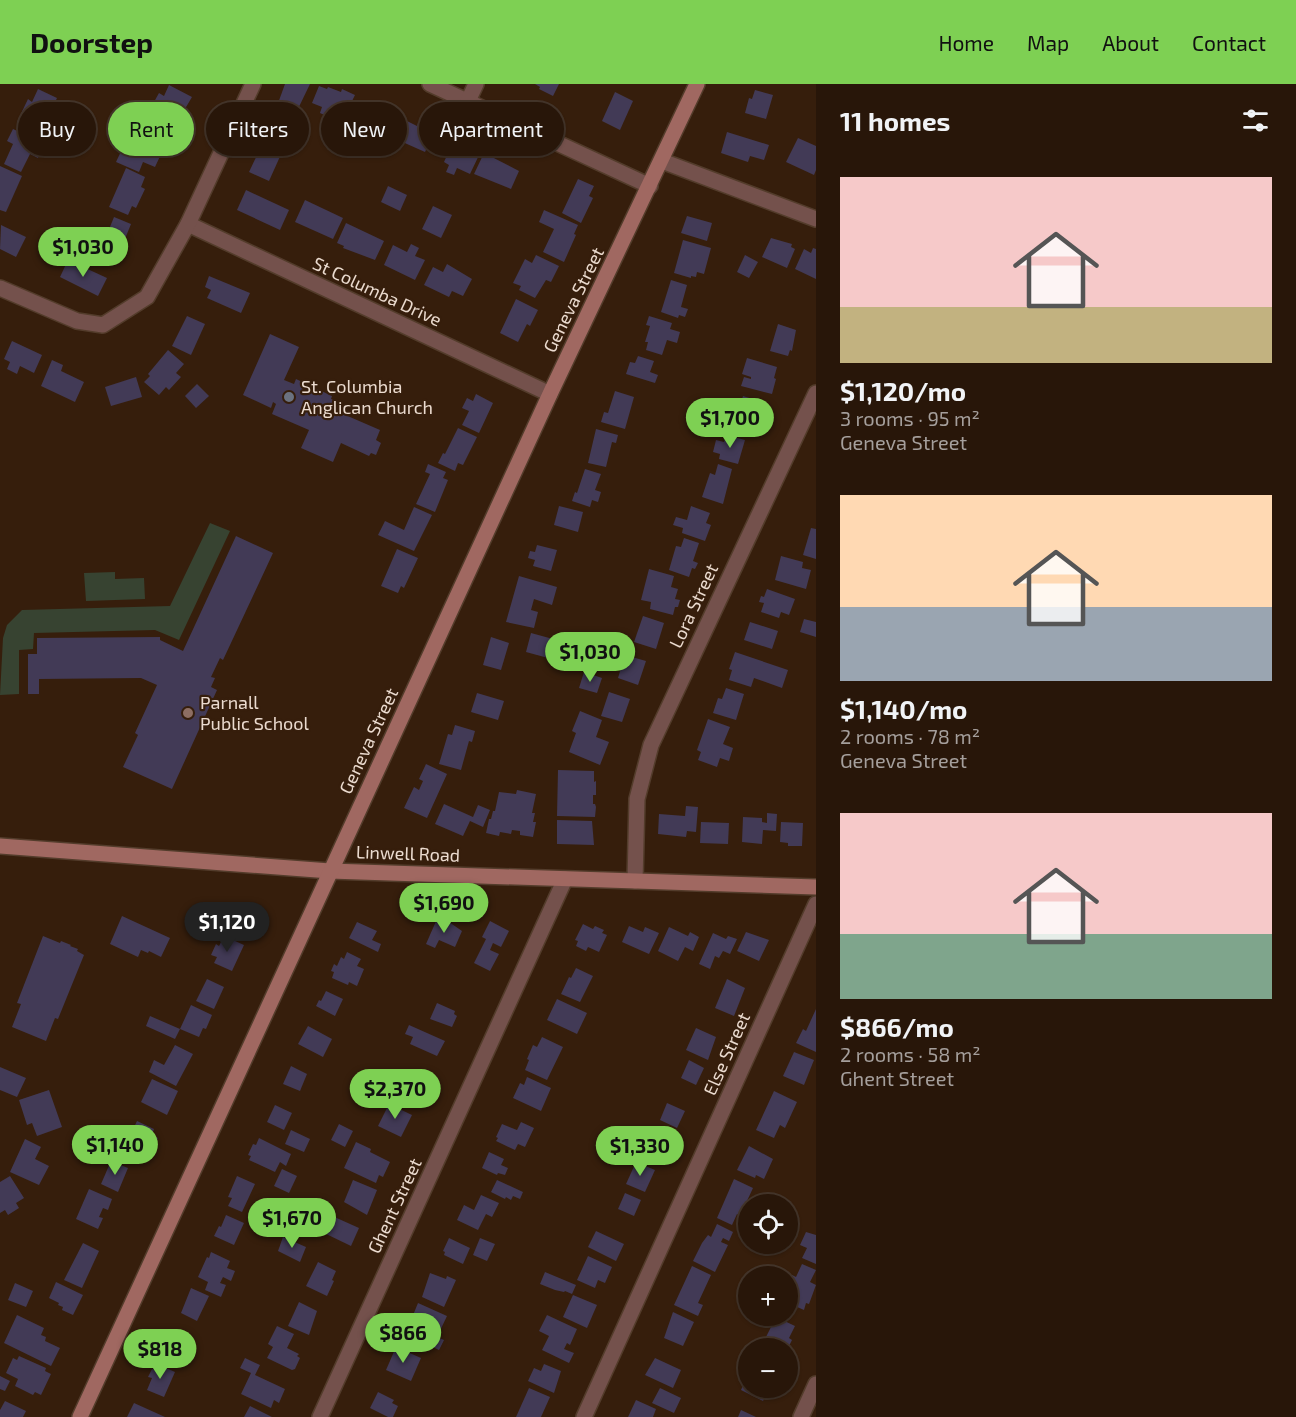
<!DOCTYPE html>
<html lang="en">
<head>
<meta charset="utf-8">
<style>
	:root { --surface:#281609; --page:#342317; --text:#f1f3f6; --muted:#a59f9c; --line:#44352a; --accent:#7ed053 }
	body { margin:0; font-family:"Exo 2",sans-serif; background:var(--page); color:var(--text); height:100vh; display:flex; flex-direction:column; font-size:22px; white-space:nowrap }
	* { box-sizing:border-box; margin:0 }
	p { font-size:20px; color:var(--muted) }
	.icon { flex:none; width:33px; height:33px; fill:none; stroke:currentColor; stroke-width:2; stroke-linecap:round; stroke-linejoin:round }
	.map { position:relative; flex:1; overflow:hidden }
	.details { display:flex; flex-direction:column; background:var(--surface); width:480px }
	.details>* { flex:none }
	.hud { position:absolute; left:18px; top:18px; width:570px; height:54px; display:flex; gap:12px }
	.fabs { position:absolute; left:738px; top:1110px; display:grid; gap:12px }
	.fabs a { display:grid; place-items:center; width:60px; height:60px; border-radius:50%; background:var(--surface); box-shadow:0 2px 4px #0004,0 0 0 2px var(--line); font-size:30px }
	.price { position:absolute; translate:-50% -51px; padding:0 14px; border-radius:21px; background:var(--accent); color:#111; font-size:20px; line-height:39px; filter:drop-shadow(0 2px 3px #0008) }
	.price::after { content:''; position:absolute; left:50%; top:36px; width:18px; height:14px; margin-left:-9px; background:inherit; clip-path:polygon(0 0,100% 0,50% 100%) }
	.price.current { background:#222; color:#fff }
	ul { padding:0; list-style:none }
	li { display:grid; align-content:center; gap:12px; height:318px; padding:0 24px }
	li span { display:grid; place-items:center; height:186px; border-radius:0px; color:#555 }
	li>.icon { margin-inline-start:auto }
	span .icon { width:108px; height:108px; fill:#fffc; stroke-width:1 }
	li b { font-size:26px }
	h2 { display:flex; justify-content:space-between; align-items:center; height:72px; padding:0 24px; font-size:26px }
	.chip { padding:0 21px; border-radius:27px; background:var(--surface); box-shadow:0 2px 4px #0004,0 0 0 2px var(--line); font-size:21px; line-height:54px }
	.chip.current { background:var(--accent); color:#111 }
	header { display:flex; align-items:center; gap:36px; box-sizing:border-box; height:84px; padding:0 30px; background:var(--accent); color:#111 }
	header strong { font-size:28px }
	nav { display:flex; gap:33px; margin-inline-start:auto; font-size:21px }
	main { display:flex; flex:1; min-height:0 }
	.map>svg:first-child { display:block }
</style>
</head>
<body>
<header>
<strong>Doorstep</strong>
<nav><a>Home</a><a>Map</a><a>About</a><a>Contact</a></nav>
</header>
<main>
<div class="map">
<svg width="816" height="1333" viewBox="0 0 816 1333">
	<rect width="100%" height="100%" fill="#361e0c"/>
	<!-- green -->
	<g fill="#374331">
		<polygon points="210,439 230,447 179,556 155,546 34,549 33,565 19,566 19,610 0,611 3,554 7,541 22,526 170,522"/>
		<polygon points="115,488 115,495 144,494 145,515 86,517 84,489"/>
	</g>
	<!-- building -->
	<g fill="#423a56">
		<polygon points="285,0 310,0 295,31 277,22"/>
		<polygon points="535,0 559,0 553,12 539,5 540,3"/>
		<polygon points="169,1 192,13 176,40 158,30 162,22 154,18 159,9 164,12"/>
		<polygon points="319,2 327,5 328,3 341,8 342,5 355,11 350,21 357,24 351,38 344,35 342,39 320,29 322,23 312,19"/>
		<polygon points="38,5 57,14 49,31 51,32 48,39 54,41 49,51 44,49 43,51 17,38 28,15 32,18"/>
		<polygon points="755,6 773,11 766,35 745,29 749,14 752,15"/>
		<polygon points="615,8 633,17 620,46 602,37"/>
		<polygon points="366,16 376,21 374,25 375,26 378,21 403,34 395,52 369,40 373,33 371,32 368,37 358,32"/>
		<polygon points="407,37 417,42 418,39 435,47 425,68 398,56"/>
		<polygon points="13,45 37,56 36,59 43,63 38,74 30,70 21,88 4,80 13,60 7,57"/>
		<polygon points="150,45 169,53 155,83 143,78 139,88 116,78 124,61 139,68"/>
		<polygon points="268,48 287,57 269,97 249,88"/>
		<polygon points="727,48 769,61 764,76 750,72 748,78 721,69"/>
		<polygon points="798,54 816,62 816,86 814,91 786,78"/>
		<polygon points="453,58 462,63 464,59 481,67 470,90 457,84 454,91 446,88 449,81 444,78"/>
		<polygon points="484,69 519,87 511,105 474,90"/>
		<polygon points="0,82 22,92 6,128 0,126"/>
		<polygon points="126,84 145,93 141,103 145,105 136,124 132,122 128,131 109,123"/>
		<polygon points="578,95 594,102 589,112 593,114 581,139 562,129"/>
		<polygon points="388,102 407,111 400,127 381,118"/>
		<polygon points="246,106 289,126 280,146 237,126"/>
		<polygon points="305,116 343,134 333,155 295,138"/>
		<polygon points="433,122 452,131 441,154 422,145"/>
		<polygon points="544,126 578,141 574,150 576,151 564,178 543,168 554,145 539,138"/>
		<polygon points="687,132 712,139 707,157 681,149"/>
		<polygon points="114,133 131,140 116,177 99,170"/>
		<polygon points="346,139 384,157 375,176 343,164 344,162 337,159"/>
		<polygon points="1,141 26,153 16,173 0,165"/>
		<polygon points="771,154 792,160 791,163 795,165 787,184 762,173"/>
		<polygon points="683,156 711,164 704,190 697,188 696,193 691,192 691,194 674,189"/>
		<polygon points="411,160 419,164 415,172 425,176 415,196 384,181 393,161 407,168"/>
		<polygon points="813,164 816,165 816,195 795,185 804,165 811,169"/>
		<polygon points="536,171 559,182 551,198 546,196 535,214 519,206 521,202 513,199 525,175 532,179"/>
		<polygon points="745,171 758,178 749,194 737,188"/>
		<polygon points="68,176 107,194 98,212 60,193"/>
		<polygon points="447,180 472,195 463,212 452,207 449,213 424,201 433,183 443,188"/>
		<polygon points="209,192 250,209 241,229 207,214 211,206 205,203"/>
		<polygon points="671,196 687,201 681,223 688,225 685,233 679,231 678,234 661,228"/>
		<polygon points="516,215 538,226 530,242 527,240 518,258 500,249"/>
		<polygon points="187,232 205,240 191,271 172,262"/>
		<polygon points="649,232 672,239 670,245 680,248 677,259 667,256 662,271 646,266 648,258 645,258 650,242 646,241"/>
		<polygon points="778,240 796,246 792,267 790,266 788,272 770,267"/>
		<polygon points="270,250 299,263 284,296 294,300 296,295 332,312 331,315 337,317 335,323 344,327 343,330 380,346 376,356 381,359 376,371 371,369 369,372 341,359 333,378 301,364 309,346 272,330 276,320 273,318 271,324 243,311"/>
		<polygon points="12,257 42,271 34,289 20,282 17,290 7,285 10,278 4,275"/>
		<polygon points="168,266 184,280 176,289 181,293 169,306 166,303 159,311 144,298 150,292 148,290"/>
		<polygon points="638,272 654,277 650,288 658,291 655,299 626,290 630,278 635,279"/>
		<polygon points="747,274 777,283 774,294 776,295 772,310 741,302 744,293 751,295 751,293 742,290"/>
		<polygon points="52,276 63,281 61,287 84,298 75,318 41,302"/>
		<polygon points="136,293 142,313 111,322 105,303"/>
		<polygon points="197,300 209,312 196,324 185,312"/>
		<polygon points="615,307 634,313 625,345 601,338 604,328 608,329"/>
		<polygon points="476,310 493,319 479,349 462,341 469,327 462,324 467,314 473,317"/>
		<polygon points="743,312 762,318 758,330 761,331 759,339 756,338 754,344 735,338"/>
		<polygon points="458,344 477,353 463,381 458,379 455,387 438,379 443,369 445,370"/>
		<polygon points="596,345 618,351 616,359 612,358 606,383 588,379"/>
		<polygon points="726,351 745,356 738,380 719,375 720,370 713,368 716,356 724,358"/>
		<polygon points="428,380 446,388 443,394 448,396 435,428 416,420 430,390 425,388"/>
		<polygon points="718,380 732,385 723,420 702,413 710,389 715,391"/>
		<polygon points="585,385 601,390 595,406 601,408 598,418 592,416 590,423 572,417 575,408 577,409"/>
		<polygon points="559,422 583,428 578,448 554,441"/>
		<polygon points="691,422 710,429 706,439 711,441 705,457 682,449 683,444 673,441 676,433 687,436"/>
		<polygon points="414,423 432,431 414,467 378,451 385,437 404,446"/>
		<polygon points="811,444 816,445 816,475 803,471"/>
		<polygon points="236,452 273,469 223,576 220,574 211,593 215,594 211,603 217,606 172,705 123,683 138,651 135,649 157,601 141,594 39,595 39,610 28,610 28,570 37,570 37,554 160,553 160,556 183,567"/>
		<polygon points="684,454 699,459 693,477 698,479 695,485 692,484 689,493 669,486 676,462 681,463"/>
		<polygon points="537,461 557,466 551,487 533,482 535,476 528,474 530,467 535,468"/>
		<polygon points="397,465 418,474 404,504 401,502 398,509 381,502"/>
		<polygon points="781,472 803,478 802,484 811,486 806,505 775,496"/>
		<polygon points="649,485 674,492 671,503 678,505 675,515 680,516 678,523 675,523 673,531 650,525 651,518 641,516"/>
		<polygon points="519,492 557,503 552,521 534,515 531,526 538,528 534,544 506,538"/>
		<polygon points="767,505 795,515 789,531 781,528 779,534 761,528 764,519 759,518 761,512 764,513"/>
		<polygon points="643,532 664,539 656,565 634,558"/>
		<polygon points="804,535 816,538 816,553 800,548"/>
		<polygon points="750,538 778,547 772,565 744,556"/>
		<polygon points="531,549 553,555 552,559 556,560 553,571 549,570 548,574 526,568"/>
		<polygon points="491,553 509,559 501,586 483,581"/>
		<polygon points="735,568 788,586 782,604 754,594 751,603 729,596 732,586 729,585"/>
		<polygon points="625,571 646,577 638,601 618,594"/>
		<polygon points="584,588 602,594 597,609 579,604"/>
		<polygon points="726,604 744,610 736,636 713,629 718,614 722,615"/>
		<polygon points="609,608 630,615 622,638 601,632"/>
		<polygon points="477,609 504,617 498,636 471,628"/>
		<polygon points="580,627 602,636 596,653 609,658 600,681 569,668 576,649 572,647"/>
		<polygon points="708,635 730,643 723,660 733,664 729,677 720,674 717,683 698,676 701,668 697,666"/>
		<polygon points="455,641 475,647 472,658 469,657 461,686 439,680 448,650 452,651"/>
		<polygon points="426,680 447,690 427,734 404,724 414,703 419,706 423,697 419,695"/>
		<polygon points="558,686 594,687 594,698 596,697 596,711 593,711 593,720 595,720 596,723 595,733 557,732"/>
		<polygon points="517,706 536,710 532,729 535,729 533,738 536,738 533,753 520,751 520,747 512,746 511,750 500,748 499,752 486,749 489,735 491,735 493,727 495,727 499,708 516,710"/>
		<polygon points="444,720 473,733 478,721 490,726 483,743 470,737 463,752 435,740"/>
		<polygon points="686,722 698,723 696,748 687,747 686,753 658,750 659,730 685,732"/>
		<polygon points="767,729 777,730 776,747 763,746 762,760 742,758 743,733 762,734 762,738 767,739"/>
		<polygon points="557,736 592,737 594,761 557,760"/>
		<polygon points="701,738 729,739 728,760 700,759"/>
		<polygon points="781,738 803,739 802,762 788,762 788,759 780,758"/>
		<polygon points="232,820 245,826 248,820 264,827 253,851 223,839"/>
		<polygon points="122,832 170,854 161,873 149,867 148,869 141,866 138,873 110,860"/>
		<polygon points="437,835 448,840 449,838 462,847 455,863 439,856 435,864 426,860"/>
		<polygon points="490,837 509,847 501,863 493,859 490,866 499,870 490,887 474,879 486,855 482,853"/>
		<polygon points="357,838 377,847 372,856 381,860 378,868 349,854"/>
		<polygon points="583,840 593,845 595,842 604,846 602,849 607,851 599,868 588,863 586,867 576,862 578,857 575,856"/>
		<polygon points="629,842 643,848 645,843 659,849 649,870 622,858"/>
		<polygon points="669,843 688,852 690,848 699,853 693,867 685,863 678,877 658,867"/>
		<polygon points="746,848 769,856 759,877 737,867"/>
		<polygon points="713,849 726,855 728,852 737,855 730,870 723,867 719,874 715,872 710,885 699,880"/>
		<polygon points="43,852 60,859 61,857 71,861 70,862 78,865 77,867 84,871 58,935 55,934 46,957 12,943 21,920 17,919"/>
		<polygon points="224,852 244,861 232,887 214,879 217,873 211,871 216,860 219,862"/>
		<polygon points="347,868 361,875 357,882 364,885 357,902 349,898 348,901 332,894 334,888 331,887 334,880 337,882 341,873 344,875"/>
		<polygon points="576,884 593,892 580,918 561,910 569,893 571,894"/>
		<polygon points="207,895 224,903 214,925 196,917"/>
		<polygon points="727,895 745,904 734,932 715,924"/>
		<polygon points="326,907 343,915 335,932 316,922 319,916 321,917"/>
		<polygon points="557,915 587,929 577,950 547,936"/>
		<polygon points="437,919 455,927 454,930 457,932 452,943 430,935"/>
		<polygon points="191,921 212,931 206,945 203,944 199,953 180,945"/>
		<polygon points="816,925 816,968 796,959 803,945 806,947"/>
		<polygon points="150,932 180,945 175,955 146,942"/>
		<polygon points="409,941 445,957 437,972 410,960 413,953 405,950"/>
		<polygon points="308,942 332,955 323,973 298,960"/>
		<polygon points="696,944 716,953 708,976 686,966"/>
		<polygon points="542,953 563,963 547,996 525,986 529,976 527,975 533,961 537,963"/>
		<polygon points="175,961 193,970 176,1002 149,988 154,976 164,981"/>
		<polygon points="794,968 814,976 804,1001 783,992"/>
		<polygon points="689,976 704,984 696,1001 681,994"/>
		<polygon points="291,982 307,990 300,1007 283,1000"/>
		<polygon points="0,983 26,994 17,1013 0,1006"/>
		<polygon points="527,993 551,1004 541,1027 513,1014 520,999 524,1001"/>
		<polygon points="152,995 178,1007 167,1031 141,1018"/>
		<polygon points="403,995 421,1004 419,1007 422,1008 415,1022 394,1012"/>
		<polygon points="49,1006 62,1043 37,1052 32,1039 27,1041 19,1016"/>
		<polygon points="774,1007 797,1018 785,1044 780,1041 774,1054 756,1046"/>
		<polygon points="667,1019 685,1027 677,1044 660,1036"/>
		<polygon points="389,1020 412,1031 401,1053 378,1042"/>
		<polygon points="275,1021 292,1029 284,1046 267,1038"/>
		<polygon points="137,1037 154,1045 152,1051 158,1054 151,1067 128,1056"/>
		<polygon points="521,1038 534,1044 525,1063 518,1060 515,1066 496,1057 498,1054 496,1053 502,1040 517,1046"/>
		<polygon points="339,1040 353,1047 345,1063 331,1056"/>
		<polygon points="659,1044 676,1051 669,1067 651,1060 652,1057 648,1055 651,1048 656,1050"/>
		<polygon points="291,1046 310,1055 304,1068 285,1060"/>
		<polygon points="259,1054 291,1070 286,1082 280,1078 275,1088 249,1076 251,1072 248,1071 253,1060 256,1061"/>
		<polygon points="25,1055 41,1063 35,1075 49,1082 39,1101 10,1088"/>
		<polygon points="356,1058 371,1065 370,1068 390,1078 383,1093 379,1091 376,1099 344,1084"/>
		<polygon points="749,1062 773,1075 764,1095 756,1091 755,1094 737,1086"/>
		<polygon points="489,1068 504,1075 501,1081 508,1084 505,1091 498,1089 497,1091 482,1084"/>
		<polygon points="111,1077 128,1084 118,1108 101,1100"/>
		<polygon points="636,1078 655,1086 645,1108 626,1100"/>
		<polygon points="282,1085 297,1092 289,1109 274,1102"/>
		<polygon points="10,1092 24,1114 16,1119 19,1124 8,1131 5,1126 0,1129 0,1098"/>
		<polygon points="237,1092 255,1100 242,1128 228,1122 232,1114 228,1113"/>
		<polygon points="734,1095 753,1104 740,1132 737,1130 732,1141 717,1134"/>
		<polygon points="353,1096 377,1106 367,1131 344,1118"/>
		<polygon points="497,1096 523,1108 520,1115 513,1112 511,1116 506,1113 505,1115 491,1108"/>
		<polygon points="89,1105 112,1115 108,1126 103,1124 99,1133 103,1134 98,1145 76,1135"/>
		<polygon points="625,1109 641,1116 634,1132 618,1125"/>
		<polygon points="481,1111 499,1119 492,1133 486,1130 478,1146 457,1136 464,1121 474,1126"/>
		<polygon points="226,1131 244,1139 234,1161 214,1152 219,1142 221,1143"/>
		<polygon points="330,1131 359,1144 351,1162 322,1148"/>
		<polygon points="717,1140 733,1148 729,1157 723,1154 721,1158 728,1161 715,1188 693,1177 702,1159 708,1151 711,1153"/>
		<polygon points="596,1147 624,1160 616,1177 588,1163"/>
		<polygon points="806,1148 816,1151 816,1180 802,1174 807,1164 800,1161"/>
		<polygon points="283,1153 306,1163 300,1178 278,1167"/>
		<polygon points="449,1154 470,1164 463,1180 444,1171 445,1168 443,1167"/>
		<polygon points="480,1154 495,1160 487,1177 473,1171"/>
		<polygon points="83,1159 99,1167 82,1204 64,1196"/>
		<polygon points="211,1168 230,1177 227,1184 235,1187 231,1197 223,1193 220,1199 226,1201 221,1213 205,1206 208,1198 198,1193 207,1173 209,1174"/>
		<polygon points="588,1172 612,1183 605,1199 598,1196 595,1204 577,1196"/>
		<polygon points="318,1178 336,1187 332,1196 334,1197 327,1212 306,1202"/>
		<polygon points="802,1180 816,1186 810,1198 816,1201 809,1220 806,1219 804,1226 788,1219 795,1202 789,1199 792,1191 796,1193"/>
		<polygon points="692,1182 711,1191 698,1219 703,1221 698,1232 674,1221"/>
		<polygon points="545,1188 576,1201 572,1210 565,1207 564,1208 555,1206 540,1200"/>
		<polygon points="430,1189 446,1195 447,1192 456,1196 444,1223 422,1213"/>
		<polygon points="56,1198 83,1211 73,1231 62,1226 63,1223 58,1221 59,1219 49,1214"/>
		<polygon points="15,1199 33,1207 26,1223 8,1216"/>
		<polygon points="191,1204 209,1212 197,1237 181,1229"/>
		<polygon points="573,1211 597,1221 587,1244 563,1233"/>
		<polygon points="299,1218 317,1227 309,1251 288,1242"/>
		<polygon points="418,1219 447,1232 437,1253 444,1256 439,1266 422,1258 426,1248 409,1241"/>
		<polygon points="673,1228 694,1238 683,1262 664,1254"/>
		<polygon points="17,1231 44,1244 41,1251 46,1253 45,1257 60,1264 51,1282 4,1259"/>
		<polygon points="547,1231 577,1245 570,1261 567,1259 564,1265 574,1269 569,1279 542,1266 549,1252 539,1247"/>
		<polygon points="776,1233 795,1242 789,1254 792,1256 788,1264 765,1264 761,1263"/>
		<polygon points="277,1242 294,1250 287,1264 299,1270 297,1272 300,1274 295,1285 292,1286 267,1274 273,1263 268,1260"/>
		<polygon points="174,1245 190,1254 180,1275 164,1267"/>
		<polygon points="396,1263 421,1274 411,1297 386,1286"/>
		<polygon points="19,1272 46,1284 45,1287 51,1290 41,1311 35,1308 33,1311 15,1302 18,1295 6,1289 13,1274 17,1276"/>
		<polygon points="245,1274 260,1281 255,1291 285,1305 279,1319 274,1316 271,1324 241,1310 251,1289 240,1284"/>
		<polygon points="655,1274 681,1286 673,1304 645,1291"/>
		<polygon points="157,1280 175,1288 164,1313 147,1306 152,1294 148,1293 152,1285 155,1286"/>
		<polygon points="544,1280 561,1287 554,1309 528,1297 534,1284 541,1287"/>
		<polygon points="748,1290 748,1304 770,1304 763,1317 741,1306"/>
		<polygon points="0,1292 10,1297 5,1307 0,1305"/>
		<polygon points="529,1304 550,1313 541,1333 516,1333"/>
		<polygon points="660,1304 681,1314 674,1329 652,1319"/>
		<polygon points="378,1308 394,1316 392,1319 398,1322 393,1333 388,1333 370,1324"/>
		<polygon points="636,1316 656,1325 653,1333 628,1333"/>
		<polygon points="5,1317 26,1327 23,1333 0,1333 0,1326"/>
		<polygon points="134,1319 165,1333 127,1333"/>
		<polygon points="250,1322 272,1333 244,1333"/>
		<polygon points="741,1326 756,1333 738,1333"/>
	</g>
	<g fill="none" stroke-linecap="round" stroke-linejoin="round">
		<!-- street casing -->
		<g stroke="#533c2b" stroke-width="18">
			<g id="street">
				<polyline points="430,0 650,102"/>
				<polyline points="468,17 476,0"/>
				<polyline points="662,77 816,135"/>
				<polyline points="188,140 550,310"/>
				<polyline points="0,204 77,237 103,241 147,213 188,140 253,0"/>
				<polyline points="635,797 637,715 651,661 816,309"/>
				<polyline points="320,1333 565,795"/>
				<polyline points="584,1333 816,820"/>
				<polyline points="801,1333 816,1300"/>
			</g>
		</g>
		<!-- secondary casing -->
		<g stroke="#533c2b" stroke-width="18">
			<g id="secondary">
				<polyline points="0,762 330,787 816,803"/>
				<polyline points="80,1333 550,310 697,0"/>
			</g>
		</g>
		<!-- street -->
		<use href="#street" stroke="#74514c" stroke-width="15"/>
		<!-- secondary -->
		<use href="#secondary" stroke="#a06861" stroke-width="15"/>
	</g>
	<!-- markers -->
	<circle fill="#6b7280" stroke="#361e0c" stroke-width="2" cx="289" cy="313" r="6"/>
	<circle fill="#8d6e63" stroke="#361e0c" stroke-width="2" cx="188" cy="629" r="6"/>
	<g text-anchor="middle" stroke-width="4.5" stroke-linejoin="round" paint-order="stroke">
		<!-- street labels -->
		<g font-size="18" fill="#ebdbcf" stroke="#361e0c">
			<text transform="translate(377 208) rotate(25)" y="6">St Columba Drive</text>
			<text transform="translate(574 216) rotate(-64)" y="6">Geneva Street</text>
			<text transform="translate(694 522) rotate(-65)" y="6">Lora Street</text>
			<text transform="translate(369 657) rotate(-65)" y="6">Geneva Street</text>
			<text transform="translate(408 770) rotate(2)" y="6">Linwell Road</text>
			<text transform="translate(727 970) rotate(-66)" y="6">Else Street</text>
			<text transform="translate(395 1122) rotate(-65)" y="6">Ghent Street</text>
		</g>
		<!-- poi labels -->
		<g font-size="18" fill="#ebdbcf" stroke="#361e0c" text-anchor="start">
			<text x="301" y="309">St. Columbia<tspan x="301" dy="21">Anglican Church</tspan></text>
			<text x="200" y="625">Parnall<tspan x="200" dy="21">Public School</tspan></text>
		</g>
	</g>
</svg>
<div class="fabs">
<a><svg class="icon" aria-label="locate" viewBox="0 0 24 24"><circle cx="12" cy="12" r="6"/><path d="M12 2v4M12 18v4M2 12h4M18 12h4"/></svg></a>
<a>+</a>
<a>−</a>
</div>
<b class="price" style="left:83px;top:194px">$1,030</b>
<b class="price" style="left:730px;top:365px">$1,700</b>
<b class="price" style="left:590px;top:599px">$1,030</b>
<b class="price" style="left:444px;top:850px">$1,690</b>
<b class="price current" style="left:227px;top:869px">$1,120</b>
<b class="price" style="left:395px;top:1036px">$2,370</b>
<b class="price" style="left:115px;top:1092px">$1,140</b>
<b class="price" style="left:640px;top:1093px">$1,330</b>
<b class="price" style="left:292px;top:1165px">$1,670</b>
<b class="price" style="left:403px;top:1280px">$866</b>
<b class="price" style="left:160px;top:1296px">$818</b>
<div class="hud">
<a class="chip">Buy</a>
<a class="chip current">Rent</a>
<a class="chip">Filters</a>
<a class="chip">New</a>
<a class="chip">Apartment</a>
</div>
</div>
<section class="details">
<h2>11 homes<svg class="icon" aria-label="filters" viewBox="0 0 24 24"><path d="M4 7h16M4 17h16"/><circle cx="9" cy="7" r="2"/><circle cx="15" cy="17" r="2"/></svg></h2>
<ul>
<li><span style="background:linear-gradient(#f6c9c9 70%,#c2b280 0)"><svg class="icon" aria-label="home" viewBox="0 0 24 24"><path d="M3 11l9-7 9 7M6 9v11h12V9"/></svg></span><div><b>$1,120/mo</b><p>3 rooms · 95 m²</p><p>Geneva Street</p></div></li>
<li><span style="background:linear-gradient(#ffd9b3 60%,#9aa5b1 0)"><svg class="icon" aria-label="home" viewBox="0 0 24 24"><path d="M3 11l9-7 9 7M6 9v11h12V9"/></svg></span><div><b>$1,140/mo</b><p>2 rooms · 78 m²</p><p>Geneva Street</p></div></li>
<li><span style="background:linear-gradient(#f6c9c9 65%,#7fa58c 0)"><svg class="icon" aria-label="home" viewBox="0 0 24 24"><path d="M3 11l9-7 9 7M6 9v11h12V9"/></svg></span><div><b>$866/mo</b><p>2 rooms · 58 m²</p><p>Ghent Street</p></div></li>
</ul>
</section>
</main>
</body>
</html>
